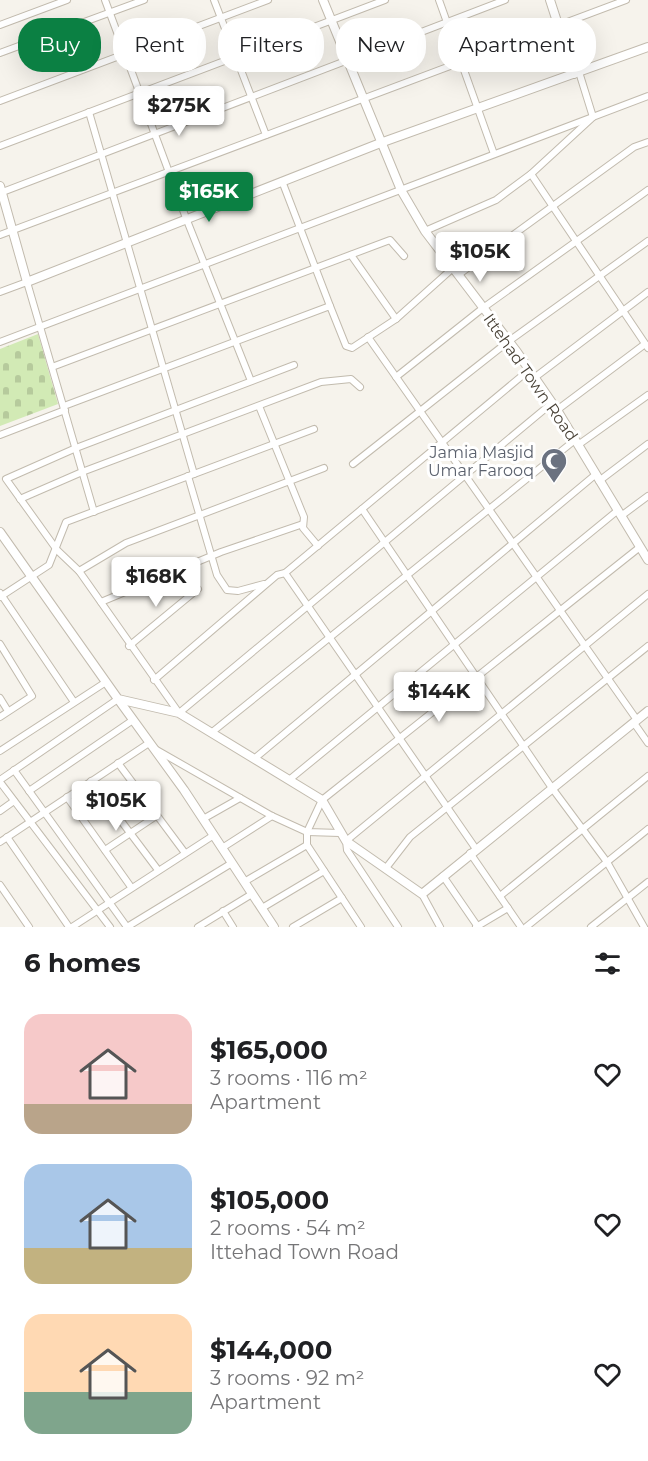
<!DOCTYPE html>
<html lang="en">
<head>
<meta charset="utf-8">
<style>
	:root { --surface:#fff; --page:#f2f2f2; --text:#202124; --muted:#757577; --accent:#0b8043 }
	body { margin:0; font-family:Montserrat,sans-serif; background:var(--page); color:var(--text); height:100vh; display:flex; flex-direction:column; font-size:22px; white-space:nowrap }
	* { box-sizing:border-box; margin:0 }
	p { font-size:20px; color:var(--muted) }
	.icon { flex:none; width:33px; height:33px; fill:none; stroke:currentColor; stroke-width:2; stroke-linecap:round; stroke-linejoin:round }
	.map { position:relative; height:927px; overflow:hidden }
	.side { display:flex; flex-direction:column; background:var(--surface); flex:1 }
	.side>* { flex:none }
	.banner { position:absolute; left:18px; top:18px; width:612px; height:54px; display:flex; gap:12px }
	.price { position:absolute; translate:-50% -51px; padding:0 14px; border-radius:6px; background:#fff; color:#222; font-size:20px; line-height:39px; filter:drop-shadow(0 2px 3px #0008) }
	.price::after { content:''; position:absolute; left:50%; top:36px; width:18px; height:14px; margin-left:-9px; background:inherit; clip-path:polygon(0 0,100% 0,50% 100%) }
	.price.active { background:var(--accent); color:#fff }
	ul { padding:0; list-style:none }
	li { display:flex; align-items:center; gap:18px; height:150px; padding:0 24px }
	li span { display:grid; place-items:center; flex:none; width:168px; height:120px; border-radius:18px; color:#555 }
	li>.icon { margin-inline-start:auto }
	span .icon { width:72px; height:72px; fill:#fffc; stroke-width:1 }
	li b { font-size:26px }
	h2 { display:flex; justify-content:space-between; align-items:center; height:72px; padding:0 24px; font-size:26px }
	.chip { padding:0 21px; border-radius:24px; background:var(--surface); box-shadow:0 6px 24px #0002; font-size:21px; line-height:54px }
	.chip.active { background:var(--accent); color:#fff }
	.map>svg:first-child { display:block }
</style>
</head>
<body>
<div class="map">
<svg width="648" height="927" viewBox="0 0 648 927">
	<defs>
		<pattern id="cemetery-stones" width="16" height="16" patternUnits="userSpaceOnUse" patternTransform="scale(1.5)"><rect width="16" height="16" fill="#d2eab5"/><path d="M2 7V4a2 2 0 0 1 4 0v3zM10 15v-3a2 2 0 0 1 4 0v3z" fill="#b6ca9c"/></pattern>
	</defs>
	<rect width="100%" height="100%" fill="#f6f3ec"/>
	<!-- cemetery -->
	<polygon fill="url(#cemetery-stones)" points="38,334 58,404 0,426 0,349"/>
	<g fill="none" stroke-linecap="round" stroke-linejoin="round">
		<!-- minor casing -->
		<g stroke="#c2bbae" stroke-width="8">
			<g id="minor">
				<polyline points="105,0 186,218 251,381"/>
				<polyline points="214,0 266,135"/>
				<polyline points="439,0 494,154"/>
				<polyline points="0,25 67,0"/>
				<polyline points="0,53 144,0"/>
				<polyline points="0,101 268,0"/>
				<polyline points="89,112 194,474"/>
				<polyline points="0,146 385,0"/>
				<polyline points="531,174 648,348"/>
				<polyline points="282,181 330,306"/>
				<polyline points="0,193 505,0"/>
				<polyline points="425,231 496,200 531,174 593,117 579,72"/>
				<polyline points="0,235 626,0"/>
				<polyline points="351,255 396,319"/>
				<polyline points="458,275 634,147 648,142"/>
				<polyline points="0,292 27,282 94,512"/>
				<polyline points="368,337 637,720"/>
				<polyline points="0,342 648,96"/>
				<polyline points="294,365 76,448 6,479 57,550 79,571 179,713 552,403"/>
				<polyline points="52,367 390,240 404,256"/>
				<polyline points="396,377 483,308 648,190"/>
				<polyline points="534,378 648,292"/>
				<polyline points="64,406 330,306 346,346 352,348 396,319 453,268"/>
				<polyline points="259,406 304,517 303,528 318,546"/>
				<polyline points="557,410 645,344"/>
				<polyline points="0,435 65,410"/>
				<polyline points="578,445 648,395"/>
				<polyline points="353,464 509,341 648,241"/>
				<polyline points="188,476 217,575 227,590 238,591 264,584"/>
				<polyline points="599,481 648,444"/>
				<polyline points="20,499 82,472 321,382 351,379 360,387"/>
				<polyline points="362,509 552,788 607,862 644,927"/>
				<polyline points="621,516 648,496"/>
				<polyline points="79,571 126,543 324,468"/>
				<polyline points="285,573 476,849"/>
				<polyline points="0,593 74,702"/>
				<polyline points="0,597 49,565 66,522 314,429"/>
				<polyline points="101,602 221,552 303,524"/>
				<polyline points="0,644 32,696 0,717"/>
				<polyline points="129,646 198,589"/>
				<polyline points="154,680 277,575 285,573 529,370"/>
				<polyline points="0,698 8,711"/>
				<polyline points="634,723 648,743"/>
				<polyline points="211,733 575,440"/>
				<polyline points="155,749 272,816 307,832 340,833"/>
				<polyline points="0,751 106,682"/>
				<polyline points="254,759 595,475"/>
				<polyline points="118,763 185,853"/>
				<polyline points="14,770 127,927"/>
				<polyline points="0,780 118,699"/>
				<polyline points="289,780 617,511"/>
				<polyline points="91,781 158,870"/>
				<polyline points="0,782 110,927"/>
				<polyline points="29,791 133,720"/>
				<polyline points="67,797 131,887"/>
				<polyline points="0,811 14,801"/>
				<polyline points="203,819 240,798"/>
				<polyline points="7,837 69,927"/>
				<polyline points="0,842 149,743"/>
				<polyline points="222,848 272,816"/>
				<polyline points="105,850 156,816"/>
				<polyline points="470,853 521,927"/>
				<polyline points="386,868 410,837 648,646"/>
				<polyline points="443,876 478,927"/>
				<polyline points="244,882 307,845"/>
				<polyline points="0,885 29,927"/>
				<polyline points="422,894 440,927"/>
				<polyline points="500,896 648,776"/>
				<polyline points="262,908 324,871"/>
				<polyline points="223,911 233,927"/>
				<polyline points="72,927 214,835"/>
				<polyline points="127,927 232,863"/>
				<polyline points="198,927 252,894"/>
				<polyline points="293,927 342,898"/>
				<polyline points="361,927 307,845 307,832 322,800 640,547"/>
				<polyline points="398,927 347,850 346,841 648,594"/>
				<polyline points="476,927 508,908"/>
				<polyline points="526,927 648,829"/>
				<polyline points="591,927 648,882"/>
			</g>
		</g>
		<!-- tertiary casing -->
		<g stroke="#c2bbae" stroke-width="10">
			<g id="tertiary">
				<polyline points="323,0 401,190 425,231 517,352 557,410 648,560"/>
				<polyline points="550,0 574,74"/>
				<polyline points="0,186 27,282 383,142 648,47"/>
				<polyline points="0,532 118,699 179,713 322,800 346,841 422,894 648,711"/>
				<polyline points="118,699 184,790 274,927"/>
			</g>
		</g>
		<!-- minor -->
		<use href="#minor" stroke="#fff" stroke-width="6"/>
		<!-- tertiary -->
		<use href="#tertiary" stroke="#fff" stroke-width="8"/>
	</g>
	<!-- icons -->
	<defs>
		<g id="mosque-pin" transform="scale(1.35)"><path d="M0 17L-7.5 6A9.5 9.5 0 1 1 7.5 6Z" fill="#6b7280" stroke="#fff"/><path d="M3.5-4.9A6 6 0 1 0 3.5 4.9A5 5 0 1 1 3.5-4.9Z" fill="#fff"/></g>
	</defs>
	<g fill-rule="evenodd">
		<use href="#mosque-pin" x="554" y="461"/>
	</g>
	<g text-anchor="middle" stroke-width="6" stroke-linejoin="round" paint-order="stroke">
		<!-- street labels -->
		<g font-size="16" fill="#4b4439" stroke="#fff">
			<text transform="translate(531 377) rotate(55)" y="6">Ittehad Town Road</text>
		</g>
		<!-- worship labels -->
		<g font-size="16" fill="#5b616d" stroke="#fff" text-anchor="end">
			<text x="534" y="458">Jamia Masjid<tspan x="534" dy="18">Umar Farooq</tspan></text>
		</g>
	</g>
</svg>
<b class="price" style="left:179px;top:137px">$275K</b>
<b class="price active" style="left:209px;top:223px">$165K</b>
<b class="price" style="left:480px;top:283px">$105K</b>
<b class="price" style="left:156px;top:608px">$168K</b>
<b class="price" style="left:439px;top:723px">$144K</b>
<b class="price" style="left:116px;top:832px">$105K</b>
<div class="banner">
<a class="chip active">Buy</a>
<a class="chip">Rent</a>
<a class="chip">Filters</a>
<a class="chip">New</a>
<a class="chip">Apartment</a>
</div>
</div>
<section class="side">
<h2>6 homes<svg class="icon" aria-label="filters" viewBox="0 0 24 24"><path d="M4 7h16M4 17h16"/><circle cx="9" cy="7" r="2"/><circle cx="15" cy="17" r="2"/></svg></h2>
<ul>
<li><span style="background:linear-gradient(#f6c9c9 75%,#b9a48a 0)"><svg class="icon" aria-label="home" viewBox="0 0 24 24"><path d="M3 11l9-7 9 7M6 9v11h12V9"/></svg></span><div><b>$165,000</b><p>3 rooms · 116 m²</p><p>Apartment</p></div><svg class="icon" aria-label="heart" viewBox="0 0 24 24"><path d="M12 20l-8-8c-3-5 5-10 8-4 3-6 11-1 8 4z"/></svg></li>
<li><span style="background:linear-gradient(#a9c7e8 70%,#c2b280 0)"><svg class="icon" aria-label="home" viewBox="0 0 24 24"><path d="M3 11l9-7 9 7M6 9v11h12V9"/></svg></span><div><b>$105,000</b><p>2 rooms · 54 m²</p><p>Ittehad Town Road</p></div><svg class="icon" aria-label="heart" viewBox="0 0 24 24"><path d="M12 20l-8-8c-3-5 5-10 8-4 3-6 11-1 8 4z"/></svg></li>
<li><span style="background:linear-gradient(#ffd9b3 65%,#7fa58c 0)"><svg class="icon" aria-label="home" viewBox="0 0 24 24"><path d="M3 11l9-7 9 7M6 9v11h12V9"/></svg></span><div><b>$144,000</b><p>3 rooms · 92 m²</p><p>Apartment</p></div><svg class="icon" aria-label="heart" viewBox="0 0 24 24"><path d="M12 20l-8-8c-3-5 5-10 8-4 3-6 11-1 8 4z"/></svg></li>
</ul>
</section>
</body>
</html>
